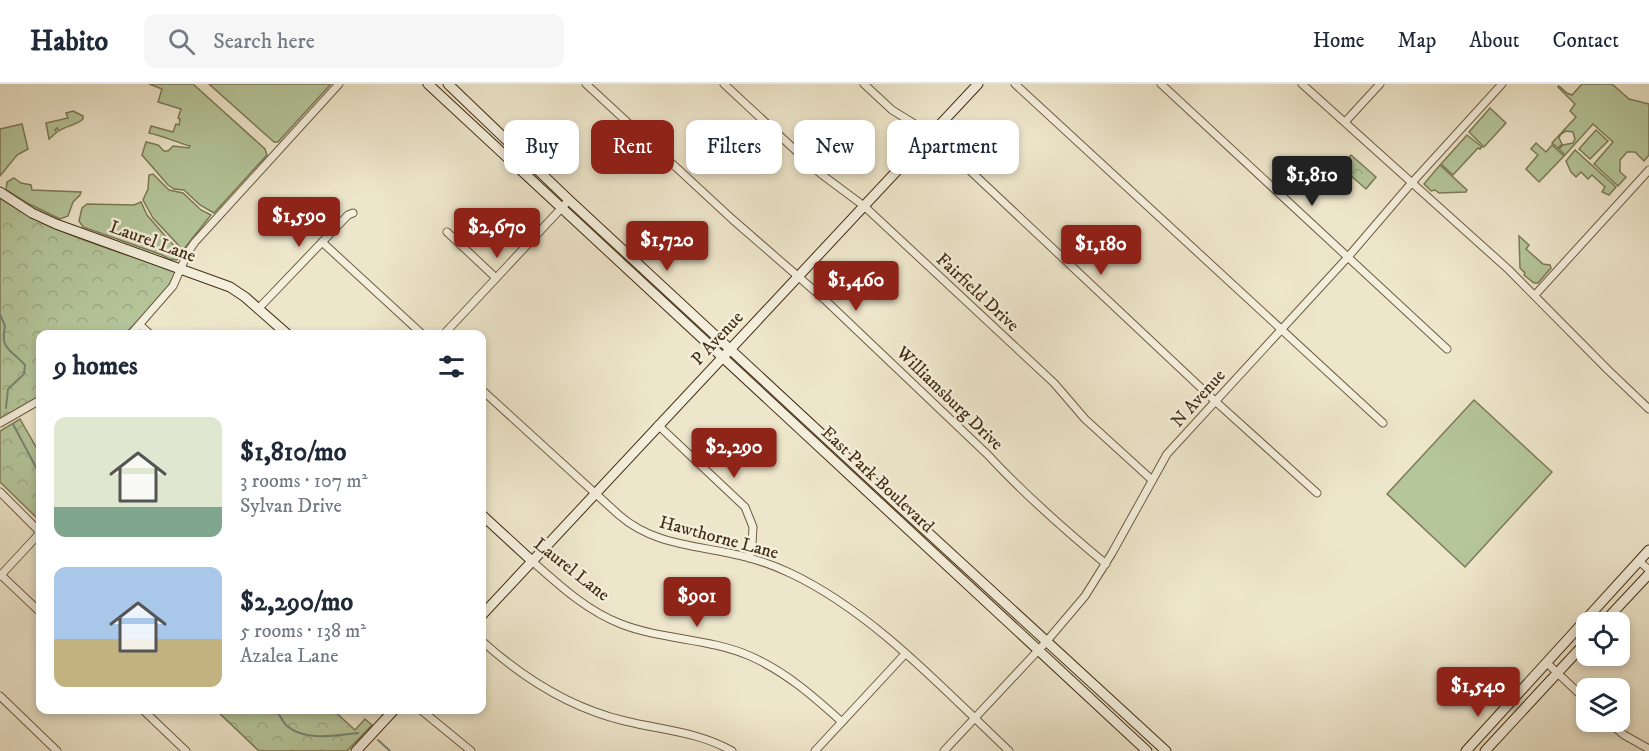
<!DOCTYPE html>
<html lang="en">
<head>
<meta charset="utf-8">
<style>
	:root { --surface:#fff; --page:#f6f6f7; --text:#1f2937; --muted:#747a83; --line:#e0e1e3; --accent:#8f2418 }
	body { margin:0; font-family:"IM FELL DW Pica",serif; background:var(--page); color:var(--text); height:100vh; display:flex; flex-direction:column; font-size:22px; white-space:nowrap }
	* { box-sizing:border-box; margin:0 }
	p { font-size:20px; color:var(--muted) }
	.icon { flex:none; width:33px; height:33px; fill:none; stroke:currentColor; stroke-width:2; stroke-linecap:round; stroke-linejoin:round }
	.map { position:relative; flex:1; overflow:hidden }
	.details { position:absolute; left:36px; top:246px; width:450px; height:384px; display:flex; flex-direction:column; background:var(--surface); border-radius:12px; box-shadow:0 3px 9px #0003 }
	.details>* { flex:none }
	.top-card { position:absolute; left:504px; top:36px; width:570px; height:54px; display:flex; gap:12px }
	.controls { position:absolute; left:1576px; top:528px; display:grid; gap:12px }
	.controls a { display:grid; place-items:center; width:54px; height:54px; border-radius:12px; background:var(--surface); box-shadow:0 3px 9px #0003; font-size:30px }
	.price { position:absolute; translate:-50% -51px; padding:0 14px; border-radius:6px; background:var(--accent); color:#fff; font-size:20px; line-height:39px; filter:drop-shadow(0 2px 3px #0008) }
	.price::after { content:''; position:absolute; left:50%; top:36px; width:18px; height:14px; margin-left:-9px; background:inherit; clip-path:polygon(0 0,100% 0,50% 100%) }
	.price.on { background:#222; color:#fff }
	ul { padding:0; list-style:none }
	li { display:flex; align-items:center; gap:18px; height:150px; padding:0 18px }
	li span { display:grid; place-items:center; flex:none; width:168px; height:120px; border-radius:12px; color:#555 }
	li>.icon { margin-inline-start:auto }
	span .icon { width:72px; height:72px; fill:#fffc; stroke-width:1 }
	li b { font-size:26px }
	h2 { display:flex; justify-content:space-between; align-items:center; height:72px; padding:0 18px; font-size:26px }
	.pill { padding:0 21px; border-radius:12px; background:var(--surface); box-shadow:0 3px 9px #0003; font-size:21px; line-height:54px }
	.pill.on { background:var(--accent); color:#fff }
	header { display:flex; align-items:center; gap:36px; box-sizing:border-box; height:84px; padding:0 30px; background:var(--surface); border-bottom:2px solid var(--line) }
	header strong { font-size:28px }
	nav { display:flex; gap:33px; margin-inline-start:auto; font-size:21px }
	.search { width:420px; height:54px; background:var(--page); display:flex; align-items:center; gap:15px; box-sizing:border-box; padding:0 21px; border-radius:12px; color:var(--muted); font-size:22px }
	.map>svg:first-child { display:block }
</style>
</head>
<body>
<header>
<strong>Habito</strong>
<div class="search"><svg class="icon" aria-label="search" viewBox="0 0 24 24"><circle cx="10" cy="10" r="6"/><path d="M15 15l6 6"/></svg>Search here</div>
<nav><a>Home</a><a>Map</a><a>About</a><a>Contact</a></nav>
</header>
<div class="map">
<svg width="1649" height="667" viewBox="0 0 1649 667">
	<defs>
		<pattern id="forest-crowns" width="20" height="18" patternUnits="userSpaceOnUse" patternTransform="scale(1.5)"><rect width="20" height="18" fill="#b5c69b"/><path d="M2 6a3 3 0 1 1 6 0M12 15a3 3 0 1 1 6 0" fill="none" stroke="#9daa84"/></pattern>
	</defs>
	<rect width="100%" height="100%" fill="#eee6cb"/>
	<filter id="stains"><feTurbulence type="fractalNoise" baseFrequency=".00333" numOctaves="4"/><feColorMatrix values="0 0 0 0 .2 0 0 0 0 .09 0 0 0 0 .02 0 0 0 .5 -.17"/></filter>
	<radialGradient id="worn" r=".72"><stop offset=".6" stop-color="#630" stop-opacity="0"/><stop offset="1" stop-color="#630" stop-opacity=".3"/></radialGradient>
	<!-- grass -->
	<g fill="#b5c69b" stroke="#7c7a56" stroke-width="1.5">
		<path d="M149 0H193L265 65 267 71 214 129 200 121 184 106 174 105 168 101 142 71 146 58 158 61 164 67H168L173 62 189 64 190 62C176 58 163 52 149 49L151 42 173 48 176 40 179 41 180 35 178 34 181 25 158 18 162 5Z"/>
		<polygon points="209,0 331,0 278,58 274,58"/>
		<polygon points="1582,0 1612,0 1629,15 1649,20 1649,71 1644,77 1635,68 1627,68 1620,76 1620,88 1626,93 1618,102 1594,80 1613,58 1593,40 1565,71 1559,65 1563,61 1573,59 1575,55 1573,48 1566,47 1561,50 1559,54 1562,60 1558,64 1552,59 1576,33 1570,27 1575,20 1558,3 1559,2 1567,9 1572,11"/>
		<polygon points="1490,24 1506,39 1484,63 1469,48"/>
		<path d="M73 27 83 32V35C77 41 66 42 59 47L57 44 55 46 57 48 49 55 46 39 68 34 66 29Z"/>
		<polygon points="22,40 28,65 17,71 0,92 0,45"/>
		<polygon points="1596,46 1608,57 1590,75 1579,65"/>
		<polygon points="1467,51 1482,63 1480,65 1478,64 1453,91 1441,80"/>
		<polygon points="1536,59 1546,68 1552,61 1564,72 1539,98 1526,85 1538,71 1531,65"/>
		<polygon points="1575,66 1616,103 1609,111 1602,108 1605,103 1592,91 1588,95 1581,88 1576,93 1571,88 1566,77"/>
		<polygon points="1440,81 1467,106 1466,108 1439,109 1435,106 1431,107 1424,100"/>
		<polygon points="153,90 169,106 183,109 201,126 211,131 183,166 153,134 143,116 148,105 149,91"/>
		<polygon points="14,94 21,99 31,101 32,106 81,108 80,111 73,118 68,132 60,135 27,119 6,106 7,98"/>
		<polygon points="141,118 147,131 181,170 177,176 169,175 162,171 83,143 79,137 82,124 87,120 134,121"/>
		<polygon points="1519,152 1529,161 1526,165 1543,180 1550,181 1551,184 1538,199 1534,199 1524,191 1525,189 1520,184"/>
		<polygon points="1474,316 1552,388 1465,483 1387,410"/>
	</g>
	<!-- forest -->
	<g fill="url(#forest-crowns)" stroke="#7c7a56" stroke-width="1.5">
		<polygon points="1351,71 1376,93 1366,105 1341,83"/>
		<path d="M0 114C52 150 115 166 174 187L175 189 166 207 125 250H40V314L0 336Z"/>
		<polygon points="20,335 40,370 40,435 38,435 0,398 0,347"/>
		<polygon points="216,626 333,626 355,646 365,635 372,641 347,667 259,667"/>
	</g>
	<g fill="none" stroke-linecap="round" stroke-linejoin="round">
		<!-- stream -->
		<g stroke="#778573" stroke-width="2">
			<path d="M0 230 5 242C0 265 10 265 25 281L24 290 8 305 6 324"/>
			<polyline points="13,340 40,391"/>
			<path d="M276 626C279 630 283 638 287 642 306 658 336 651 358 649"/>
			<polyline points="378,656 390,667"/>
		</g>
		<!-- street casing -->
		<g stroke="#6e5b40" stroke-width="9">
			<g id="street">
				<path d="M586 0 732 135 824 215 988 371C1024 410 1065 446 1106 480"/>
				<polyline points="724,0 821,90 864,122 1054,299 1085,335 1152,396"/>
				<polyline points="864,0 892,26 931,50 1215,317 1317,409"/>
				<polyline points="1015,0 1383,339"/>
				<polyline points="1161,0 1447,265"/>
				<polyline points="1302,0 1509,186 1608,286 1649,325"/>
				<polyline points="1345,38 1380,0"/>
				<polyline points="447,148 496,194"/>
				<polyline points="322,158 422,250"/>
				<polyline points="1535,211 1649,86"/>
				<polyline points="259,224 348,131 353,129"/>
				<polyline points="140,241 150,250"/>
				<polyline points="131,250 173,202 188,168 195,158 339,0"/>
				<polyline points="444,250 569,116"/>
				<path d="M482 306 619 431C651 459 690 461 729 469 750 473 771 480 790 489 873 528 943 605 1009 667"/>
				<polyline points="0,339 40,316"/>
				<polyline points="658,341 745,423 753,443 752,460 749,474"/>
				<polyline points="0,408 37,445 39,450 0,492"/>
				<path d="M532 477C559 501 587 527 621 540 662 556 709 554 750 572 786 588 813 612 842 638"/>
				<polyline points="1639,477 1649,486"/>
				<polyline points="1,491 40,528"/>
				<path d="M482 557C523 594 570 624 625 637 662 646 699 648 732 667"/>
				<polyline points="1547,579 1587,617"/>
				<polyline points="0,612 57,667"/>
				<polyline points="143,626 186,667"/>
				<polyline points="421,626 471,667"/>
				<polyline points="1609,638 1624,651 1649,665"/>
				<polyline points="815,667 905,570"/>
				<polyline points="944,667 1046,558 1085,512 1112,469 1167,370 1348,173 1408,103 1502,0"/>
			</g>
		</g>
		<!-- secondary casing -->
		<g stroke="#432d12" stroke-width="11">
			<g id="secondary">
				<polyline points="428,0 1147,667"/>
				<polyline points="448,0 569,116 910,432 1166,667"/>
				<polyline points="0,108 32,129 56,140 230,203 245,213 287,250"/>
				<polyline points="482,431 532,477"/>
				<polyline points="482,531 978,0"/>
				<polyline points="1604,538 1649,490"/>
				<polyline points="356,667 394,626"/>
				<polyline points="1466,667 1649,466"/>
				<polyline points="1485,667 1587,557"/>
			</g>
		</g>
		<!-- street -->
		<use href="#street" stroke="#f4efdd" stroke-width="7"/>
		<!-- secondary -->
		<use href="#secondary" stroke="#f4efdd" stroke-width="9"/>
	</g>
	<g text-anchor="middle" stroke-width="5" stroke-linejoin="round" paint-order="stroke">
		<!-- street labels -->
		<g font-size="18" fill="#432d12" stroke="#f4efdd">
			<text transform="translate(153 157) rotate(20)" y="6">Laurel Lane</text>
			<text transform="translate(978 208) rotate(43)" y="6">Fairfield Drive</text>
			<text transform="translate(717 254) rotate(-47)" y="6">P Avenue</text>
			<text transform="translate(950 314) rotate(44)" y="6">Williamsburg Drive</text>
			<text transform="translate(1198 314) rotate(-48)" y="6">N Avenue</text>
			<text transform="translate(878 395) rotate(43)" y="6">East Park Boulevard</text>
			<text transform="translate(719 453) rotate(15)" y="6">Hawthorne Lane</text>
			<text transform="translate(572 485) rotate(38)" y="6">Laurel Lane</text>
		</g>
	</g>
	<rect width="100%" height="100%" filter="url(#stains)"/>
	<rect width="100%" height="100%" fill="url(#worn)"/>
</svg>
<div class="controls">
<a><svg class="icon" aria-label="locate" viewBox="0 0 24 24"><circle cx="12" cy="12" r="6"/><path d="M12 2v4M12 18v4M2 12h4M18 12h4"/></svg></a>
<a><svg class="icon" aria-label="layers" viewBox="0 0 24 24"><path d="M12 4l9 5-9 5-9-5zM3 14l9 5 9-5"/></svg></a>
</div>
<b class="price on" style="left:1312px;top:123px">$1,810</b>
<b class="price" style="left:299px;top:164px">$1,590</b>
<b class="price" style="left:497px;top:175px">$2,670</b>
<b class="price" style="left:667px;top:188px">$1,720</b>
<b class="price" style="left:1101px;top:192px">$1,180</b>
<b class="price" style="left:856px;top:228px">$1,460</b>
<b class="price" style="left:734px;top:395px">$2,290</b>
<b class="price" style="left:697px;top:544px">$901</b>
<b class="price" style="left:1478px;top:634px">$1,540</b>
<div class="top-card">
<a class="pill">Buy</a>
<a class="pill on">Rent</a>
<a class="pill">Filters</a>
<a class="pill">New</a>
<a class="pill">Apartment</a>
</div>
<section class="details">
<h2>9 homes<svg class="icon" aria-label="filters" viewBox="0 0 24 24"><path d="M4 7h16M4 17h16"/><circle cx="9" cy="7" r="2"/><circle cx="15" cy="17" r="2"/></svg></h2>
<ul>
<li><span style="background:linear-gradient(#dfe7d0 75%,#7fa58c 0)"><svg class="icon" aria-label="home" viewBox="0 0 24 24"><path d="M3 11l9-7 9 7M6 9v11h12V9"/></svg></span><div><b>$1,810/mo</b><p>3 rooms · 107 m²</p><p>Sylvan Drive</p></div></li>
<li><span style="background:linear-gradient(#a9c7e8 60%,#c2b280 0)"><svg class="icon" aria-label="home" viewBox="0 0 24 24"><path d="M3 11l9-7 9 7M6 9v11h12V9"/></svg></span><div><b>$2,290/mo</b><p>5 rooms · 138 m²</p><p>Azalea Lane</p></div></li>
</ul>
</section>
</div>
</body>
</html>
